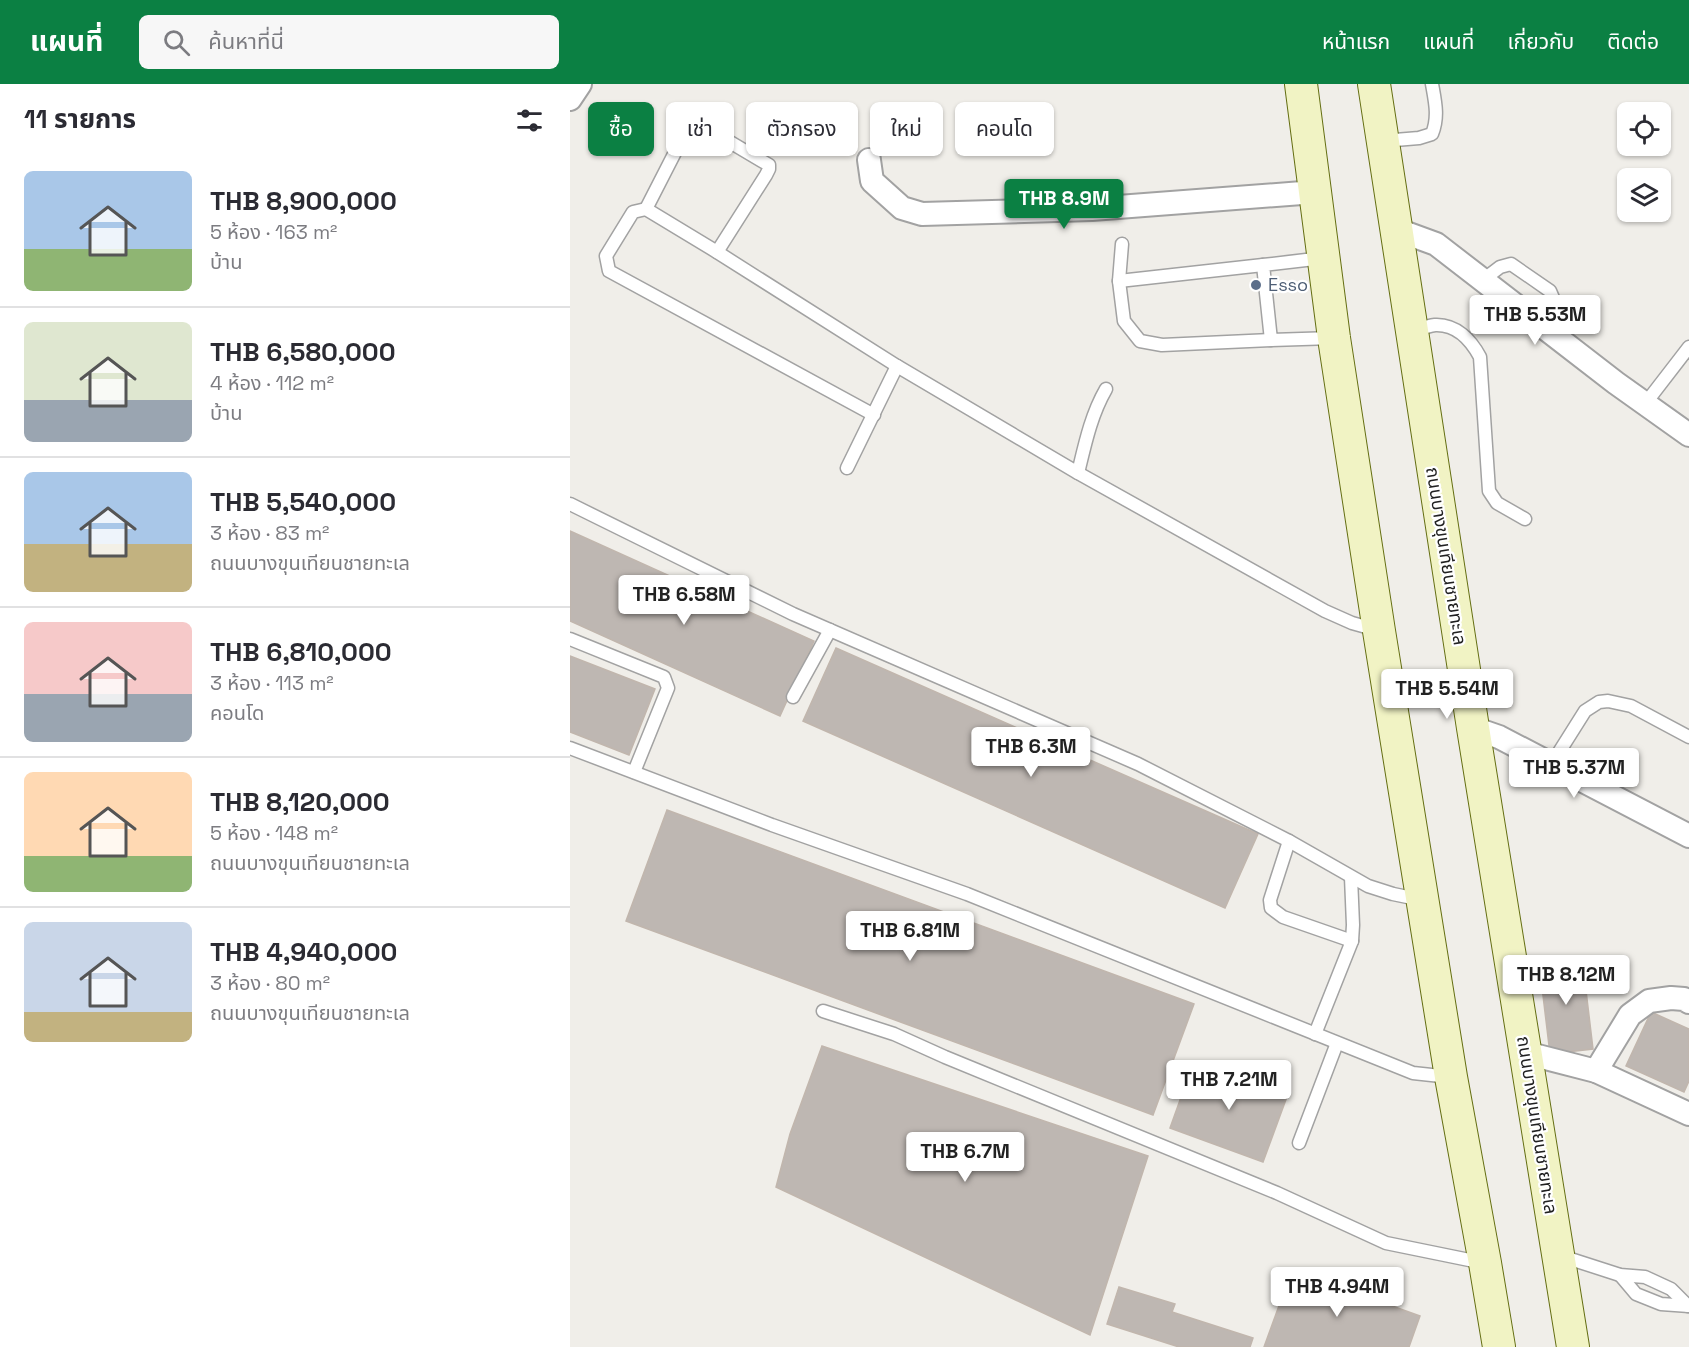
<!DOCTYPE html>
<html lang="th">
<head>
<meta charset="utf-8">
<style>
	:root { --surface:#fff; --page:#f7f7f7; --text:#2b2b33; --muted:#7c7c81; --line:#e1e1e2; --accent:#0b8043 }
	body { margin:0; font-family:"Space Grotesk","Noto Sans Thai",sans-serif; background:var(--page); color:var(--text); height:100vh; display:flex; flex-direction:column; font-size:22px; white-space:nowrap }
	* { box-sizing:border-box; margin:0 }
	p { font-size:20px; color:var(--muted) }
	.icon { flex:none; width:33px; height:33px; fill:none; stroke:currentColor; stroke-width:2; stroke-linecap:round; stroke-linejoin:round }
	.map { position:relative; flex:1; overflow:hidden }
	.sheet { display:flex; flex-direction:column; background:var(--surface); width:570px }
	.sheet>* { flex:none }
	.top-card { position:absolute; left:18px; top:18px; width:570px; height:54px; display:flex; gap:12px }
	.tools { position:absolute; left:1047px; top:18px; display:grid; gap:12px }
	.tools a { display:grid; place-items:center; width:54px; height:54px; border-radius:9px; background:var(--surface); box-shadow:0 2px 4px #0004; font-size:30px }
	.price { position:absolute; translate:-50% -51px; padding:0 14px; border-radius:6px; background:#fff; color:#222; font-size:20px; line-height:39px; filter:drop-shadow(0 2px 3px #0008) }
	.price::after { content:''; position:absolute; left:50%; top:36px; width:18px; height:14px; margin-left:-9px; background:inherit; clip-path:polygon(0 0,100% 0,50% 100%) }
	.price.selected { background:var(--accent); color:#fff }
	ul { padding:0; list-style:none }
	li { display:flex; align-items:center; gap:18px; height:150px; padding:0 24px }
	li+li { border-top:2px solid var(--line) }
	li span { display:grid; place-items:center; flex:none; width:168px; height:120px; border-radius:9px; color:#555 }
	li>.icon { margin-inline-start:auto }
	span .icon { width:72px; height:72px; fill:#fffc; stroke-width:1 }
	li b { font-size:26px }
	h2 { display:flex; justify-content:space-between; align-items:center; height:72px; padding:0 24px; font-size:26px }
	.pill { padding:0 21px; border-radius:9px; background:var(--surface); box-shadow:0 2px 4px #0004; font-size:21px; line-height:54px }
	.pill.selected { background:var(--accent); color:#fff }
	header { display:flex; align-items:center; gap:36px; box-sizing:border-box; height:84px; padding:0 30px; background:var(--accent); color:#fff }
	header strong { font-size:28px }
	nav { display:flex; gap:33px; margin-inline-start:auto; font-size:21px }
	.search { width:420px; height:54px; background:var(--page); display:flex; align-items:center; gap:15px; box-sizing:border-box; padding:0 21px; border-radius:9px; color:var(--muted); font-size:22px }
	main { display:flex; flex:1; min-height:0 }
	.map>svg:first-child { display:block }
</style>
</head>
<body>
<header>
<strong>แผนที่</strong>
<div class="search"><svg class="icon" aria-label="search" viewBox="0 0 24 24"><circle cx="10" cy="10" r="6"/><path d="M15 15l6 6"/></svg>ค้นหาที่นี่</div>
<nav><a>หน้าแรก</a><a>แผนที่</a><a>เกี่ยวกับ</a><a>ติดต่อ</a></nav>
</header>
<main>
<section class="sheet">
<h2>11 รายการ<svg class="icon" aria-label="filters" viewBox="0 0 24 24"><path d="M4 7h16M4 17h16"/><circle cx="9" cy="7" r="2"/><circle cx="15" cy="17" r="2"/></svg></h2>
<ul>
<li><span style="background:linear-gradient(#a9c7e8 65%,#8fb573 0)"><svg class="icon" aria-label="home" viewBox="0 0 24 24"><path d="M3 11l9-7 9 7M6 9v11h12V9"/></svg></span><div><b>THB 8,900,000</b><p>5 ห้อง · 163 m²</p><p>บ้าน</p></div></li>
<li><span style="background:linear-gradient(#dfe7d0 65%,#9aa5b1 0)"><svg class="icon" aria-label="home" viewBox="0 0 24 24"><path d="M3 11l9-7 9 7M6 9v11h12V9"/></svg></span><div><b>THB 6,580,000</b><p>4 ห้อง · 112 m²</p><p>บ้าน</p></div></li>
<li><span style="background:linear-gradient(#a9c7e8 60%,#c2b280 0)"><svg class="icon" aria-label="home" viewBox="0 0 24 24"><path d="M3 11l9-7 9 7M6 9v11h12V9"/></svg></span><div><b>THB 5,540,000</b><p>3 ห้อง · 83 m²</p><p>ถนนบางขุนเทียนชายทะเล</p></div></li>
<li><span style="background:linear-gradient(#f6c9c9 60%,#9aa5b1 0)"><svg class="icon" aria-label="home" viewBox="0 0 24 24"><path d="M3 11l9-7 9 7M6 9v11h12V9"/></svg></span><div><b>THB 6,810,000</b><p>3 ห้อง · 113 m²</p><p>คอนโด</p></div></li>
<li><span style="background:linear-gradient(#ffd9b3 70%,#8fb573 0)"><svg class="icon" aria-label="home" viewBox="0 0 24 24"><path d="M3 11l9-7 9 7M6 9v11h12V9"/></svg></span><div><b>THB 8,120,000</b><p>5 ห้อง · 148 m²</p><p>ถนนบางขุนเทียนชายทะเล</p></div></li>
<li><span style="background:linear-gradient(#c9d6e8 75%,#c2b280 0)"><svg class="icon" aria-label="home" viewBox="0 0 24 24"><path d="M3 11l9-7 9 7M6 9v11h12V9"/></svg></span><div><b>THB 4,940,000</b><p>3 ห้อง · 80 m²</p><p>ถนนบางขุนเทียนชายทะเล</p></div></li>
</ul>
</section>
<div class="map">
<svg width="1119" height="1263" viewBox="0 0 1119 1263">
	<rect width="100%" height="100%" fill="#f0eee9"/>
	<!-- building -->
	<g fill="#beb7b2" stroke="#c1b6ad" stroke-width="1.5">
		<polygon points="0,447 244,557 210,632 0,537"/>
		<polygon points="266,564 688,750 655,824 233,637"/>
		<polygon points="0,572 85,605 59,671 0,648"/>
		<polygon points="97,726 624,920 583,1031 56,837"/>
		<polygon points="1012,873 1023,965 980,970 969,878"/>
		<polygon points="1081,928 1119,945 1119,997 1114,1008 1056,982"/>
		<polygon points="252,962 578,1072 520,1251 206,1103 220,1050"/>
		<polygon points="624,977 718,1010 693,1078 600,1044"/>
		<polygon points="722,1186 850,1232 839,1263 694,1263"/>
		<polygon points="549,1203 605,1220 602,1228 683,1254 680,1263 609,1263 537,1240"/>
	</g>
	<g fill="none" stroke-linecap="round" stroke-linejoin="round">
		<!-- lane casing -->
		<g stroke="#a2a2a2" stroke-width="15">
			<g id="lane">
				<path d="M813 57 849 54 862 50C869 33 865 17 862 0"/>
				<polyline points="76,125 118,43 125,41 133,42 192,77 199,81 199,85 196,91 147,168"/>
				<polyline points="552,160 549,197 554,237 570,257 592,261 701,256"/>
				<polyline points="753,174 693,181 701,256 763,254"/>
				<polyline points="913,196 930,183 941,180 980,207 983,214 969,240"/>
				<polyline points="549,197 693,181"/>
				<path d="M842 247C849 245 858 242 865 241 886 240 901 256 910 273L919 407 927 419 955 435"/>
				<polyline points="1075,320 1119,263"/>
				<polyline points="304,331 39,187 36,172 63,128 76,125 147,168 327,282 508,389 755,527 782,539 807,546"/>
				<polyline points="277,384 327,282"/>
				<path d="M508 389C515 360 521 331 536 305"/>
				<polyline points="0,420 223,530 568,680 719,757 798,802 823,810 852,816"/>
				<polyline points="0,555 94,593 98,604 64,688"/>
				<polyline points="223,613 260,546"/>
				<polyline points="0,664 202,741 397,810 843,989 880,993"/>
				<polyline points="981,681 1015,627 1029,618 1038,617 1061,622 1119,653"/>
				<polyline points="719,757 700,816 701,824 713,833 782,857 745,950"/>
				<polyline points="781,793 783,841 782,857"/>
				<polyline points="253,927 324,950 375,973 707,1109 816,1159 914,1179"/>
				<polyline points="729,1059 767,959"/>
				<polyline points="991,1172 1050,1191 1075,1193 1101,1205 1118,1222"/>
				<polyline points="1050,1191 1066,1210 1091,1220 1119,1222"/>
			</g>
		</g>
		<!-- street casing -->
		<g stroke="#a2a2a2" stroke-width="26">
			<g id="street">
				<polyline points="0,15 10,0"/>
				<polyline points="299,76 302,97 332,124 352,130 522,125 745,108"/>
				<polyline points="825,145 866,160 1046,299 1119,351"/>
				<polyline points="903,644 929,653 1119,752"/>
				<polyline points="956,969 1026,987 1119,1030"/>
				<polyline points="1026,987 1060,931 1079,917 1101,914 1114,915 1119,918"/>
			</g>
		</g>
		<!-- secondary casing -->
		<g stroke="#646e12" stroke-width="34">
			<g id="secondary">
				<polyline points="731,0 764,254 809,547 881,993 915,1179 929,1263"/>
				<polyline points="804,0 903,644 1003,1263"/>
			</g>
		</g>
		<!-- lane -->
		<use href="#lane" stroke="#fff" stroke-width="12"/>
		<!-- street -->
		<use href="#street" stroke="#fff" stroke-width="22"/>
		<!-- secondary -->
		<use href="#secondary" stroke="#f1f3c4" stroke-width="32"/>
	</g>
	<!-- markers -->
	<circle fill="#5c6f8a" stroke="#fff" stroke-width="2" cx="686" cy="201" r="6"/>
	<g text-anchor="middle" stroke-width="4.5" stroke-linejoin="round" paint-order="stroke">
		<!-- service labels -->
		<g font-size="18" fill="#4e5e75" stroke="#fff" text-anchor="start">
			<text x="698" y="207">Esso</text>
		</g>
		<!-- street labels -->
		<g font-size="18" fill="#212121" stroke="#fff">
			<text transform="translate(876 472) rotate(81)" y="6">ถนนบางขุนเทียนชายทะเล</text>
			<text transform="translate(967 1041) rotate(81)" y="6">ถนนบางขุนเทียนชายทะเล</text>
		</g>
	</g>
</svg>
<div class="tools">
<a><svg class="icon" aria-label="locate" viewBox="0 0 24 24"><circle cx="12" cy="12" r="6"/><path d="M12 2v4M12 18v4M2 12h4M18 12h4"/></svg></a>
<a><svg class="icon" aria-label="layers" viewBox="0 0 24 24"><path d="M12 4l9 5-9 5-9-5zM3 14l9 5 9-5"/></svg></a>
</div>
<b class="price selected" style="left:494px;top:146px">THB 8.9M</b>
<b class="price" style="left:965px;top:262px">THB 5.53M</b>
<b class="price" style="left:114px;top:542px">THB 6.58M</b>
<b class="price" style="left:877px;top:636px">THB 5.54M</b>
<b class="price" style="left:461px;top:694px">THB 6.3M</b>
<b class="price" style="left:1004px;top:715px">THB 5.37M</b>
<b class="price" style="left:340px;top:878px">THB 6.81M</b>
<b class="price" style="left:996px;top:922px">THB 8.12M</b>
<b class="price" style="left:659px;top:1027px">THB 7.21M</b>
<b class="price" style="left:395px;top:1099px">THB 6.7M</b>
<b class="price" style="left:767px;top:1234px">THB 4.94M</b>
<div class="top-card">
<a class="pill selected">ซื้อ</a>
<a class="pill">เช่า</a>
<a class="pill">ตัวกรอง</a>
<a class="pill">ใหม่</a>
<a class="pill">คอนโด</a>
</div>
</div>
</main>
</body>
</html>
